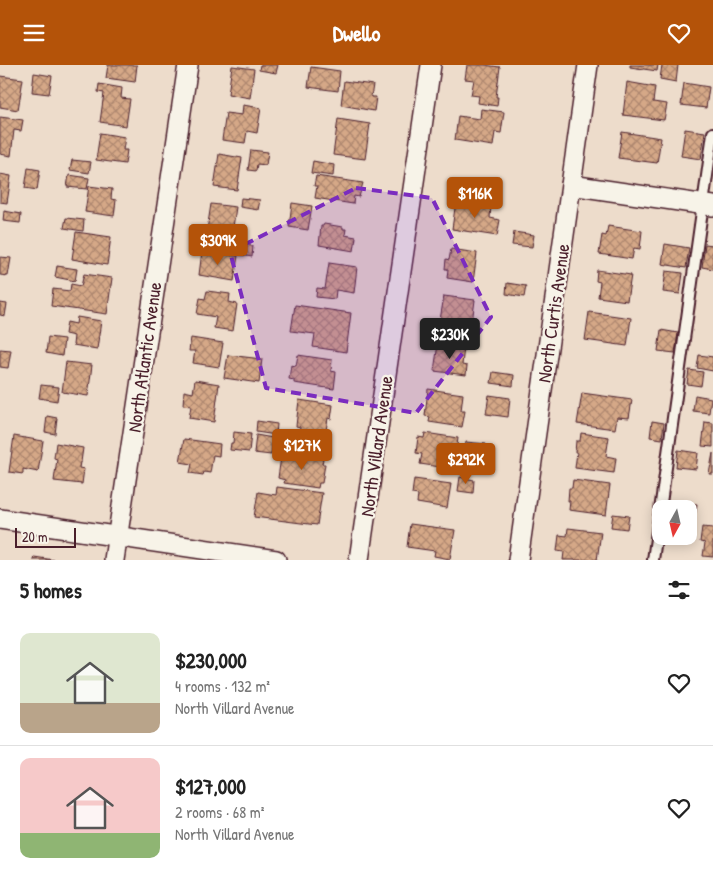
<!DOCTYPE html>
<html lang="en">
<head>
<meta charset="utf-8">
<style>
	:root { --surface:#fff; --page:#f2f2f2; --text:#222; --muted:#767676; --line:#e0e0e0; --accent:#b45309 }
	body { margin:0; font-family:"Patrick Hand",sans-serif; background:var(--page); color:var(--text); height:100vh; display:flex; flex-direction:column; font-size:19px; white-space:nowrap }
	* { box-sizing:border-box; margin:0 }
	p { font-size:16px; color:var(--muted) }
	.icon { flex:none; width:28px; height:28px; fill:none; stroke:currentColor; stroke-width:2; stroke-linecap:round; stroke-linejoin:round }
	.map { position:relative; height:495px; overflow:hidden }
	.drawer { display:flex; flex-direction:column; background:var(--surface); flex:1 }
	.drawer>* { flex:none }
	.needle { width:32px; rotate:188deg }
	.buttons { position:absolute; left:652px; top:435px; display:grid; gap:10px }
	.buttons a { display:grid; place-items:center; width:45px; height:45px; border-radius:10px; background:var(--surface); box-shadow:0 2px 12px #0003; font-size:25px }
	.scale { position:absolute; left:15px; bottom:12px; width:61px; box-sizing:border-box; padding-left:5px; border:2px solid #4a1f2b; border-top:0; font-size:14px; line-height:18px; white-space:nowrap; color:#4a1f2b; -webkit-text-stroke:4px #f7f3e8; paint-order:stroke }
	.price { position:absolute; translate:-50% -42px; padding:0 11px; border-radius:5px; background:var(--accent); color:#fff; font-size:16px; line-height:32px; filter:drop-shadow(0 1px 2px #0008) }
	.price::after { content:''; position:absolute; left:50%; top:30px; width:15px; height:11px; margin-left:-8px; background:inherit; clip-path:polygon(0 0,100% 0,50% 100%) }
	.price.current { background:#222; color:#fff }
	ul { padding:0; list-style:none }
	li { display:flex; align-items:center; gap:15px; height:125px; padding:0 20px }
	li+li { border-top:1px solid var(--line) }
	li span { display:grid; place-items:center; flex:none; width:140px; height:100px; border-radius:10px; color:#555 }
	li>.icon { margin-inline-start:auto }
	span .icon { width:60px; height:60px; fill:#fffc; stroke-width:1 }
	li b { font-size:21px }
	h2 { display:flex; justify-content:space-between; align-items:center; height:60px; padding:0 20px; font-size:21px }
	header { display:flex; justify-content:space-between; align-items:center; height:65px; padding:0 20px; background:var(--accent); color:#fff; font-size:22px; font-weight:800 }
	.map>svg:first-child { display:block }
</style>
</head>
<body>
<header><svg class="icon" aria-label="menu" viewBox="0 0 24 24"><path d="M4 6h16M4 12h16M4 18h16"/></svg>Dwello<svg class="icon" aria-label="heart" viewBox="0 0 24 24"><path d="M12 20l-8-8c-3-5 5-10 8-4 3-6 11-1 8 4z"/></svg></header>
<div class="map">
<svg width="713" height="495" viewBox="0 0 713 495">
	<defs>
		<pattern id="building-cross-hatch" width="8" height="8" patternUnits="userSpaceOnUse" patternTransform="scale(1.25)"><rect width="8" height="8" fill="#d5a887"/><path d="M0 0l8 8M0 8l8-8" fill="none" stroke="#af886f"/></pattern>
	</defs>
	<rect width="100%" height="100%" fill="#eddccb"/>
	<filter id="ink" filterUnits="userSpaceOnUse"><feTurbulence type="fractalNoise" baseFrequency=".02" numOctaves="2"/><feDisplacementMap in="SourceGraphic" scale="10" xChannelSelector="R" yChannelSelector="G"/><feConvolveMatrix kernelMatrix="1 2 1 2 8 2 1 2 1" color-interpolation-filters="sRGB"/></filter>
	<g filter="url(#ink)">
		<!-- building -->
		<g fill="url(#building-cross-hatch)" stroke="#4a1f2b">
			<polygon points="108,0 137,0 135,17 106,13"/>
			<polygon points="260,0 278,0 276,8 259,5"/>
			<polygon points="467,0 484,0 500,2 496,32 498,32 497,41 478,38 479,31 471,30 474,15 465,14"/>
			<polygon points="630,0 658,0 657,6 630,2"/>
			<polygon points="662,0 678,0 676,17 660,14"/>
			<polygon points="232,1 254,4 250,33 228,29"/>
			<polygon points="311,2 340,6 338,26 308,22"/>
			<polygon points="34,8 52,11 49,29 32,27"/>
			<polygon points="0,11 23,14 18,45 0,42"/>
			<polygon points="344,16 373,20 371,32 376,32 374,46 341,40"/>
			<polygon points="627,17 655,22 653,37 667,39 664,55 623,50"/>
			<polygon points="684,18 709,22 706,43 681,40"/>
			<polygon points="99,19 122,23 121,33 130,34 126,61 100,57 104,28 98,27"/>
			<polygon points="243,40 261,43 257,68 247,66 245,78 222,75 226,48 242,50"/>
			<polygon points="481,44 504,47 501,68 495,67 493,81 455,75 458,51 480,54"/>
			<polygon points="0,52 23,55 21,66 14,65 11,91 0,89"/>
			<polygon points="338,54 370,59 365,94 333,90"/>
			<polygon points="685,64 705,67 701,94 681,91"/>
			<polygon points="622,67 661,73 657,98 618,93"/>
			<polygon points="100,68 125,72 123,85 127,85 125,99 96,95"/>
			<polygon points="251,85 268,87 266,100 257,99 256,106 248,105"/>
			<polygon points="219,89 242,93 237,125 214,122"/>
			<polygon points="72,95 91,97 89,108 70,105"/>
			<polygon points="313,96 334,100 333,111 311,108"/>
			<polygon points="28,103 40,105 37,125 25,123"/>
			<polygon points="0,109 11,111 7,138 0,137"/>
			<polygon points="69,110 89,113 87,124 67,122"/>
			<polygon points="316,111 363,118 359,132 354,131 353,139 315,133 317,121 314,121"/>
			<polygon points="89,121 112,124 111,134 116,135 114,151 85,147"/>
			<polygon points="241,133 260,135 258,145 240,142"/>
			<polygon points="456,136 491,141 490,153 500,155 497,171 452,164"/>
			<polygon points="292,138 312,141 308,165 289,162"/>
			<polygon points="211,139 236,142 232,169 207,165"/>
			<polygon points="4,146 21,149 20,158 3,156"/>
			<polygon points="66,153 84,155 83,166 64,163"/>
			<polygon points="324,159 343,162 343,164 346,164 345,170 356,172 354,186 319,180 321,161 323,161"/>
			<polygon points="608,161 642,166 640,184 634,183 632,194 599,189 602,170 606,171"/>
			<polygon points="76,167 111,172 107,200 72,194"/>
			<polygon points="514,167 534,170 532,182 512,180"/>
			<polygon points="237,179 253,181 252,192 235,189"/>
			<polygon points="665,179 689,183 686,203 662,199"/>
			<polygon points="705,179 713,180 713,204 702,202"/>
			<polygon points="451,184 477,188 473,217 447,213 448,204 445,204 446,194 449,195"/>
			<polygon points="202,186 238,191 234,216 199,210"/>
			<polygon points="0,192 11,193 8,211 0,210"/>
			<polygon points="329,198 357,202 354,228 336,225 335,234 316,232 317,223 325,224"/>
			<polygon points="57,201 77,204 75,216 55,212"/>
			<polygon points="597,205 631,210 627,236 598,232 600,217 596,216"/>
			<polygon points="666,206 683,208 680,229 663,227"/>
			<polygon points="84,209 112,213 107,249 51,241 53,224 70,226 71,219 81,221"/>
			<polygon points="507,218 526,221 524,232 506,229"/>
			<polygon points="207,226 230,229 229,237 237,239 233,266 214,263 216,252 197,249 200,233 205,234"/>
			<polygon points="444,231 475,235 471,265 439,261"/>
			<polygon points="0,238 7,239 5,251 0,250"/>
			<polygon points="295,240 351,248 346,287 313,282 315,269 291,266"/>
			<polygon points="589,247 631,253 627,281 585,275"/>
			<polygon points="77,252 101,256 97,284 73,280 74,271 65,269 67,257 76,259"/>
			<polygon points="661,265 678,268 675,288 658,286"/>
			<polygon points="48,272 64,274 62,291 46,288"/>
			<polygon points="191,273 223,278 219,302 193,298 195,286 189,286"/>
			<polygon points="438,279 464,282 462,300 467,301 466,310 434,306"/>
			<polygon points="0,284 11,285 8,303 0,302"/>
			<polygon points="228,290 262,294 259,318 224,313"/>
			<polygon points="298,290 332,295 331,306 336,307 334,324 294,318 294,315 289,314 291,300 296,301"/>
			<polygon points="699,290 713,292 713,306 697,303"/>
			<polygon points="66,297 92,300 88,331 62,327"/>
			<polygon points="689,305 703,307 701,321 687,319"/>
			<polygon points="493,307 514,310 513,321 491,318"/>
			<polygon points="195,315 219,319 214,357 189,353 191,341 183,340 184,326 193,328"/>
			<polygon points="41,320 59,322 57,336 39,333"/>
			<polygon points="428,324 463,329 461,346 465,346 462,362 429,357 430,352 425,351"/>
			<polygon points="582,328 632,335 629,353 617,352 615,364 577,359"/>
			<polygon points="489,330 510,333 508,352 486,349"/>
			<polygon points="695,330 711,333 709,348 693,346"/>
			<polygon points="299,335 333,340 331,354 328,353 326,365 322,365 320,374 299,371 300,362 296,361"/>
			<polygon points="47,351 57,353 55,369 45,367"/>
			<polygon points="257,356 277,359 276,370 256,367"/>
			<polygon points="652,356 664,358 662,374 650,372"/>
			<polygon points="705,357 713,358 713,382 702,381"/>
			<polygon points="234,367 251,369 249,387 230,385 231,378 233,378"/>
			<polygon points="425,368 458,373 454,404 420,399 422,389 416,388 418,372 424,373"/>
			<polygon points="581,368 609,372 606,391 616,393 614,408 575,403 577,387 575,387 576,376 580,376"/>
			<polygon points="256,370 273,373 271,390 254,388"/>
			<polygon points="14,371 43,376 38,407 23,404 23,409 9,407"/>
			<polygon points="184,374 220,379 219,391 213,390 210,408 204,407 203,410 190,408 192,399 180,397"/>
			<polygon points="466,377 486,379 482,402 463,399"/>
			<polygon points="56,378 83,383 81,397 80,397 79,403 84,404 82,419 54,416 57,394 54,393"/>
			<polygon points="678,385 698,388 696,404 676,402"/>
			<polygon points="713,388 713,409 709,409"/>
			<polygon points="288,389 323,394 322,399 325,399 322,418 319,418 318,423 284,418 285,415 278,413 281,392 288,393"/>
			<polygon points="460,412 474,415 473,428 458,426"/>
			<polygon points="414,414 451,419 447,443 417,438 418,430 412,429"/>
			<polygon points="573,415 610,420 606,450 569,445 570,436 568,436 569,423 572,423"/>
			<polygon points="277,422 322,428 317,460 254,452 258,427 276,430"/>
			<polygon points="679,437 697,439 695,452 689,451 689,444 678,444"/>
			<polygon points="613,449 629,451 627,464 611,462"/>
			<polygon points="689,454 695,455 693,468 689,467"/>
			<polygon points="410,459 455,465 450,494 434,491 435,486 407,482"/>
			<polygon points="702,462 713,463 713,492 703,491 705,478 700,477"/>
			<polygon points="568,463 601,467 597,495 563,495 564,487 557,486 559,470 567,471"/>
			<polygon points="34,492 54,495 33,495"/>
		</g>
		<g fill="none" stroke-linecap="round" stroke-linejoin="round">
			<!-- service casing -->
			<g stroke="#4a1f2b" stroke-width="14">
				<polyline id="service" points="653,495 713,68"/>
			</g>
			<!-- minor casing -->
			<g stroke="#4a1f2b" stroke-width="22">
				<g id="minor">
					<polyline points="571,120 713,141"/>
					<polyline points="0,454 276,495"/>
					<polyline points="114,495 188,0"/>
					<polyline points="359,495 431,0"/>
					<polyline points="518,495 588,0"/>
				</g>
			</g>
			<!-- service -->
			<use href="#service" stroke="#f7f3e8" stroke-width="10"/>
			<!-- minor -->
			<use href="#minor" stroke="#f7f3e8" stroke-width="19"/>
		</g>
	</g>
	<!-- marked area -->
	<path fill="#7b2cbf" fill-opacity="0.2" stroke="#7b2cbf" stroke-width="4" stroke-dasharray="10 6" stroke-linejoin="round" d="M356 123 432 133 491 252 416 348 266 323 230 187Z"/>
	<g text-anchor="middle" stroke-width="4.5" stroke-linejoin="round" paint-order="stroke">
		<!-- street labels -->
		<g font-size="19" fill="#4a1f2b" stroke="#f7f3e8">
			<text transform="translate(553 248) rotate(-82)" y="7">North Curtis Avenue</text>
			<text transform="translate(144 292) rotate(-82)" y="7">North Atlantic Avenue</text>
			<text transform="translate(376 381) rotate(-82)" y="7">North Villard Avenue</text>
		</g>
	</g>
</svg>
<div class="buttons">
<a><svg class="needle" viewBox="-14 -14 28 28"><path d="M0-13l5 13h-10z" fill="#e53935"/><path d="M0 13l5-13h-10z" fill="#767676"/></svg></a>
</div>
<div class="scale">20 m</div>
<b class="price" style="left:475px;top:154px">$116K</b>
<b class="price" style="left:218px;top:201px">$309K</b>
<b class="price current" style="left:450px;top:295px">$230K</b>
<b class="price" style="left:302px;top:406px">$127K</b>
<b class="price" style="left:466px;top:420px">$292K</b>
</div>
<section class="drawer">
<h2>5 homes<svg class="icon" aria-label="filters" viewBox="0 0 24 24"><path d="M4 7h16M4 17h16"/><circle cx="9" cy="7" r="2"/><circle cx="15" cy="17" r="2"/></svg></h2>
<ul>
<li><span style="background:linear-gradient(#dfe7d0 70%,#b9a48a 0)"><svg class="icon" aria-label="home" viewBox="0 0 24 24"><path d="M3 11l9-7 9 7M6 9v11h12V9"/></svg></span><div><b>$230,000</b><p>4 rooms · 132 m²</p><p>North Villard Avenue</p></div><svg class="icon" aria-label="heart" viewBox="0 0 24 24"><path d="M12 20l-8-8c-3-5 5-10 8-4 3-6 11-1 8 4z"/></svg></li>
<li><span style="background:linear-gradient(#f6c9c9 75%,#8fb573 0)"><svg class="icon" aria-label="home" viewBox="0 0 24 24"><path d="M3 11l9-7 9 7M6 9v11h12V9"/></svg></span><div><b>$127,000</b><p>2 rooms · 68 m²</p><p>North Villard Avenue</p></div><svg class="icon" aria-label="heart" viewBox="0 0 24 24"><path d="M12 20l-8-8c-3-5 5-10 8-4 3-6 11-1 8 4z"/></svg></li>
</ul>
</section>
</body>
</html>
